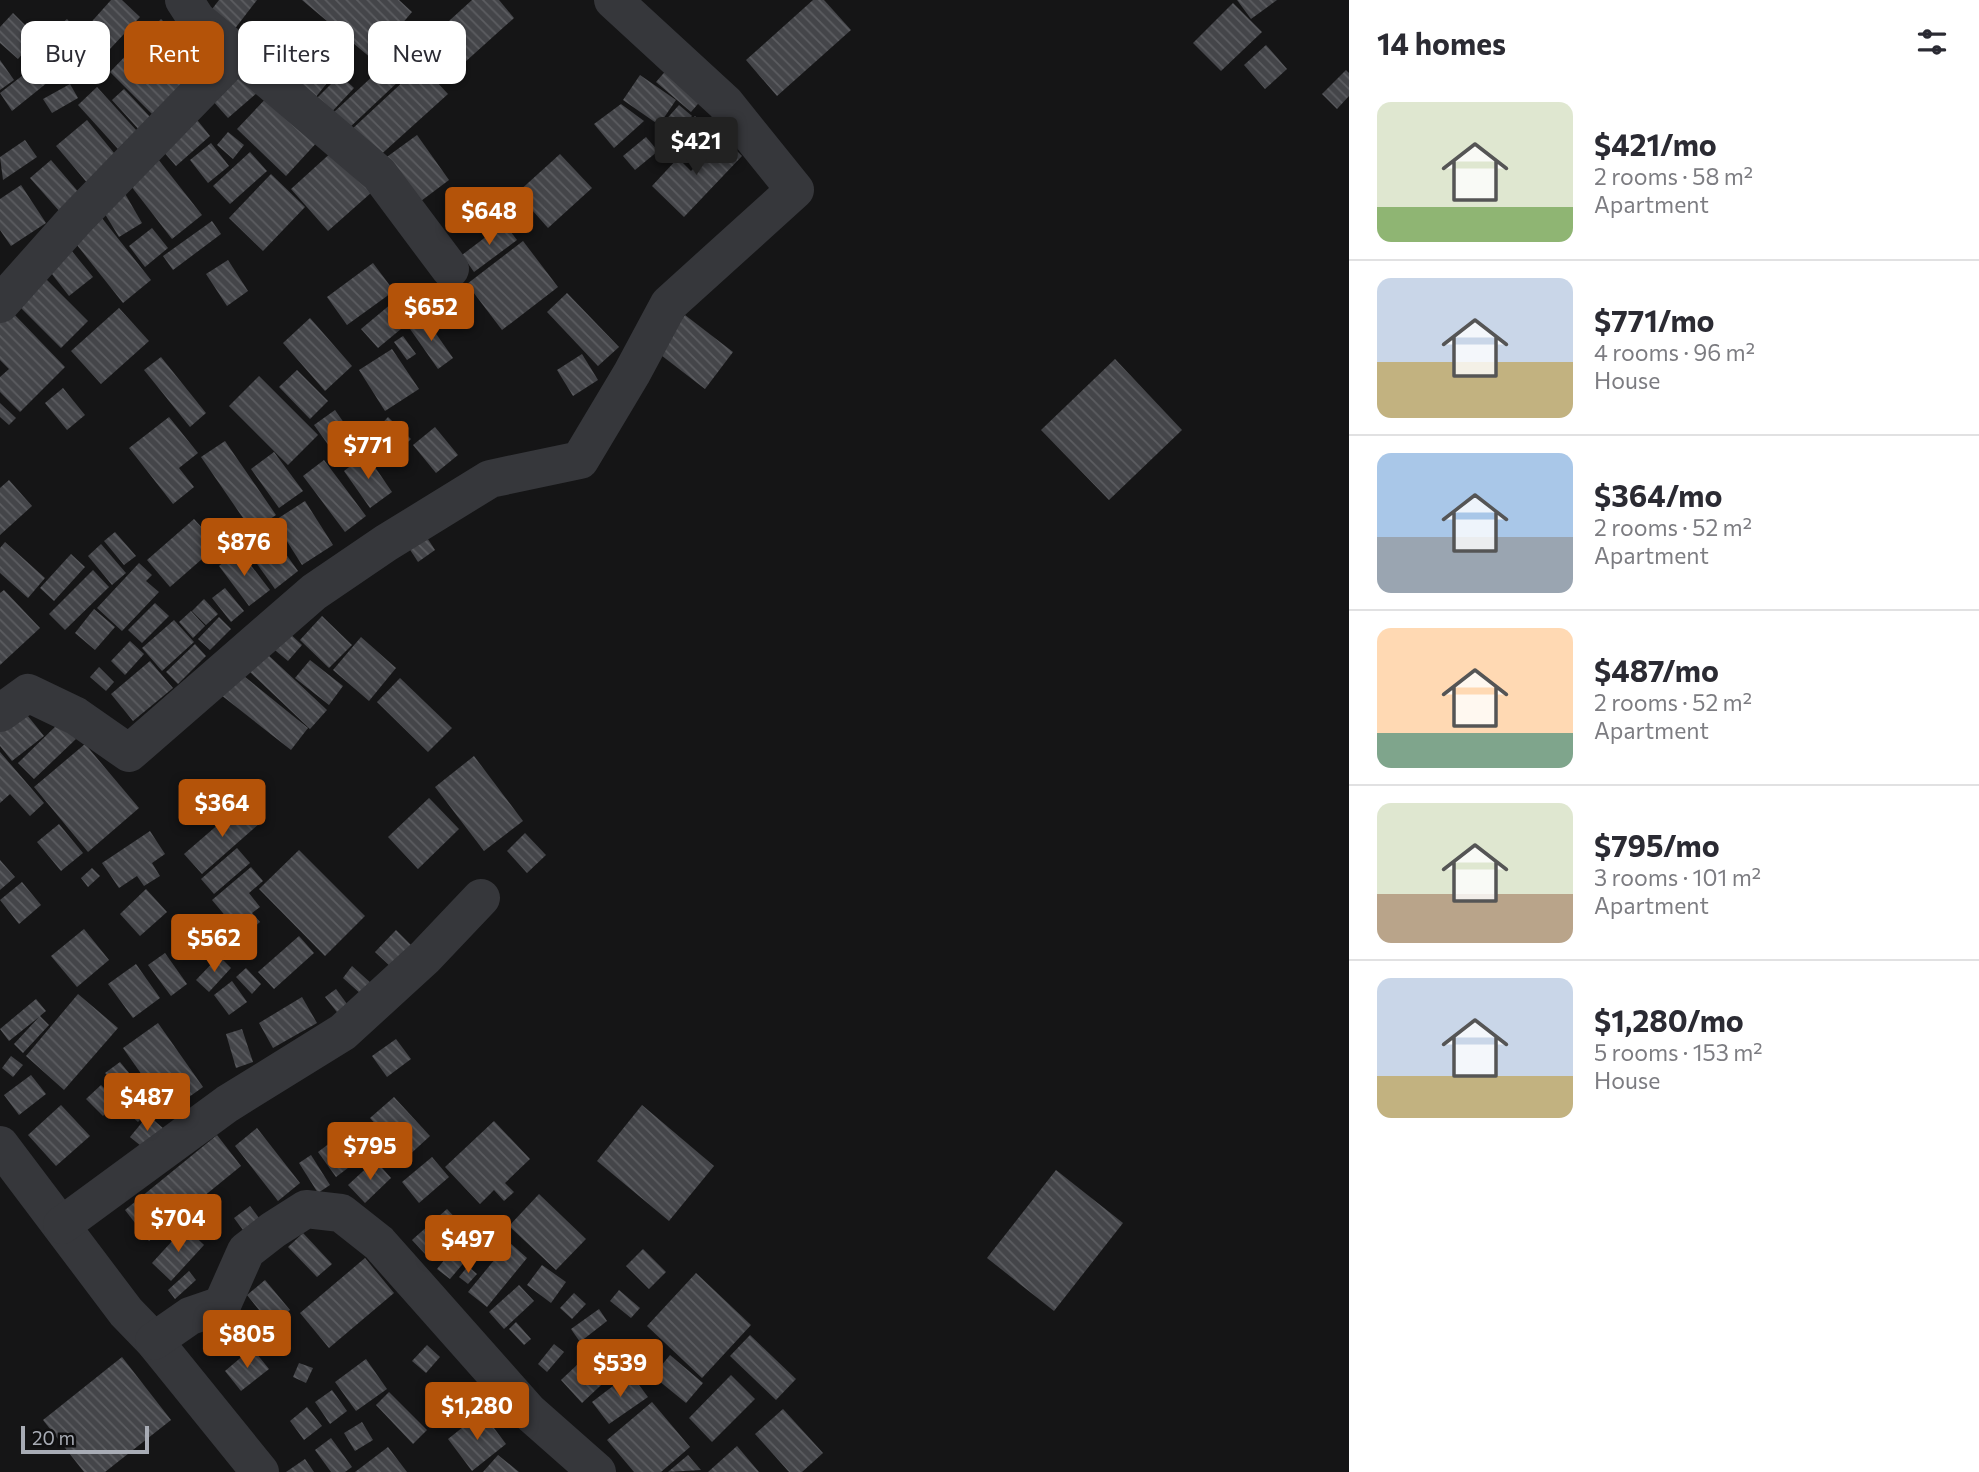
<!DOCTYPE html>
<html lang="en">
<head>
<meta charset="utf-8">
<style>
	:root { --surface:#fff; --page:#f2f2f3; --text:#2b2b33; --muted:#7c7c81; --line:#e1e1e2; --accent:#b45309 }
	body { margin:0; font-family:Commissioner,sans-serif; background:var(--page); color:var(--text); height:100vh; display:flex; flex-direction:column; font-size:26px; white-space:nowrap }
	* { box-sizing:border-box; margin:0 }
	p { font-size:23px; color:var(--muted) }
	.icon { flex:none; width:38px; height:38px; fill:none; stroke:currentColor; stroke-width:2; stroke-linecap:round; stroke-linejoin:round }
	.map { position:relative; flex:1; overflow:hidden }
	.panel { display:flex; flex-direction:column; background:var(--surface); width:630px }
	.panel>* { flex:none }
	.top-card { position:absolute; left:21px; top:21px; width:665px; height:63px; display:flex; gap:14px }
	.scale { position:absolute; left:21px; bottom:18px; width:128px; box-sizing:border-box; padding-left:7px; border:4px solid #a8acb5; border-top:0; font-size:19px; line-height:24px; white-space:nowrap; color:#a8acb5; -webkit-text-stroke:5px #101011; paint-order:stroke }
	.price { position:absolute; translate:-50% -60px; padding:0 16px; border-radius:7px; background:var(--accent); color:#fff; font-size:23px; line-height:46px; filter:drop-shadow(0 2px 4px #0008) }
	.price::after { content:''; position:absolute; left:50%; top:42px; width:21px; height:16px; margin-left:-10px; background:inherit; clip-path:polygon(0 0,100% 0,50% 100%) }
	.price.on { background:#222; color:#fff }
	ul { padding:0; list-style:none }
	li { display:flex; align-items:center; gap:21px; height:175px; padding:0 28px }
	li+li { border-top:2px solid var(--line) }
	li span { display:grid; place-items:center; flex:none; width:196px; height:140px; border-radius:14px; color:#555 }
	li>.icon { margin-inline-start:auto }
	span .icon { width:84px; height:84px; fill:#fffc; stroke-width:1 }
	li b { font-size:30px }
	h2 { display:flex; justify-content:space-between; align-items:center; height:84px; padding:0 28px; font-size:30px }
	.tag { padding:0 24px; border-radius:14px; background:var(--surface); box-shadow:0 2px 5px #0004; font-size:24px; line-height:63px }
	.tag.on { background:var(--accent); color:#fff }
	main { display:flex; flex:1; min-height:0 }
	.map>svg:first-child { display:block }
</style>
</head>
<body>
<main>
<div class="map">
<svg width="1349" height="1472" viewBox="0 0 1349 1472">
	<defs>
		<pattern id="building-back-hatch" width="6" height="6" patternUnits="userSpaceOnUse" patternTransform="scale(1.75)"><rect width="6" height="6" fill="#444549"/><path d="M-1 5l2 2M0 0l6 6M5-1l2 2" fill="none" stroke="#5c5d61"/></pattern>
	</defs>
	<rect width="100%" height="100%" fill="#151516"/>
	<!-- building -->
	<g fill="url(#building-back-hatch)">
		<polygon points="111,0 122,0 140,17 109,50 86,28"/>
		<polygon points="219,0 257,0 230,35 206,17"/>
		<polygon points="302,0 399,0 412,12 372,59"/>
		<polygon points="472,0 499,0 514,18 454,72 427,41"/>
		<polygon points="813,0 824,0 851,30 777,96 746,60"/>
		<polygon points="1237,0 1277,0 1251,19"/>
		<polygon points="1233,3 1262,32 1221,71 1193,43"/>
		<polygon points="13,13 37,37 18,59 0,43 0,27"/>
		<polygon points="67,19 104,62 86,77 49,34"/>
		<polygon points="161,19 205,64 154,116 110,72"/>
		<polygon points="279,26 304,47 312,36 344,62 311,103 255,56"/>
		<polygon points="1266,45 1287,69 1265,89 1244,65"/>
		<polygon points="403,48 418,63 348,129 333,113"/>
		<polygon points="45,58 58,74 12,111 0,93"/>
		<polygon points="0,60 14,80 0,90"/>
		<polygon points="233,65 257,93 228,118 204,91"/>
		<polygon points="421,65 448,94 376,159 350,131"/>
		<polygon points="669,67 703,98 691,112 656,82"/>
		<polygon points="1346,70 1349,73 1349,96 1337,109 1322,94"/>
		<polygon points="340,75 354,88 327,117 312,103"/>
		<polygon points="640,75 676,100 659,125 623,100"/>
		<polygon points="70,84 78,98 52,113 43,99"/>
		<polygon points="97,87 137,131 118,149 78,105"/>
		<polygon points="124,89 153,120 141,132 112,100"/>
		<polygon points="272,92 320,139 286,176 237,129"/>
		<polygon points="621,104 644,121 614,148 594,124"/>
		<polygon points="679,105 692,116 675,134 663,123"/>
		<polygon points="190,111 210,136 176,166 155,142"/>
		<polygon points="695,116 715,134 688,163 668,144"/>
		<polygon points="87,120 119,159 89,185 56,146"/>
		<polygon points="228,132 244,145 233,159 217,145"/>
		<polygon points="417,135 449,180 417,204 384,159"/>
		<polygon points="646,137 658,151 635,170 623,156"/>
		<polygon points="723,137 742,156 684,217 652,186 678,158 691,171"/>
		<polygon points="25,140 37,157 3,180 0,157"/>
		<polygon points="211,143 229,166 208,183 190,160"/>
		<polygon points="334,150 372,192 328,231 291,189"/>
		<polygon points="250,152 267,171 230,204 213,186"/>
		<polygon points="154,154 202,215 172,239 124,177"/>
		<polygon points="560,154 592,188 548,228 517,193"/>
		<polygon points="51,160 81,195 61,213 30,178"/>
		<polygon points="271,174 305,207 263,251 229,218"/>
		<polygon points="21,185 46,223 11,246 0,230 0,199"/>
		<polygon points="124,192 142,223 119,237 100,206"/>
		<polygon points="97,212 151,280 123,303 69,235"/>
		<polygon points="212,221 221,234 173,270 163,256"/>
		<polygon points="504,223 517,240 474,272 462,255"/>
		<polygon points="152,228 168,248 145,267 129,246"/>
		<polygon points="523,241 558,287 502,330 467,284"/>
		<polygon points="71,250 93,277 69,296 48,269"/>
		<polygon points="228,260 248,291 227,306 206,274"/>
		<polygon points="373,263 394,291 347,325 327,297"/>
		<polygon points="46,279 88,321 61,348 19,306"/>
		<polygon points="567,293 619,347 598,366 547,312"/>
		<polygon points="397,299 413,319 378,348 361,329"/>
		<polygon points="119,308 149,341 101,384 71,351"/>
		<polygon points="11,311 65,367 20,412 0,392 0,377 9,369 0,360 0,322"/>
		<polygon points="685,315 733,352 705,389 657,352"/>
		<polygon points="310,318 352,366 325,391 283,343"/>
		<polygon points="425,318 453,358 438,369 410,329"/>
		<polygon points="403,336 416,354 407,360 394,342"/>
		<polygon points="392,349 419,389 385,411 359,370"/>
		<polygon points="582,354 598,380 573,396 557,370"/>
		<polygon points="161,357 206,413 190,427 144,370"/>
		<polygon points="1115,359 1182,430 1109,500 1041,430"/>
		<polygon points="297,370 328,401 310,419 279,387"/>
		<polygon points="259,376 318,435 288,465 229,406"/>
		<polygon points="63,388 85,415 67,430 45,403"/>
		<polygon points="0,403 16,418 9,425 0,417"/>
		<polygon points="335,410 365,453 344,467 314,425"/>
		<polygon points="169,417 198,453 179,468 194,487 173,504 129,448"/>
		<polygon points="388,417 411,439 388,462 366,441"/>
		<polygon points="435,427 458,455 436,473 413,445"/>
		<polygon points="225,441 276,515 252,531 201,457"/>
		<polygon points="274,452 303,491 279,508 251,469"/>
		<polygon points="366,454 392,492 370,508 344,471"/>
		<polygon points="324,460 366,516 345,532 303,476"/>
		<polygon points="9,480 32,506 0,535 0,488"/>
		<polygon points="305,501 333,545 302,565 274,521"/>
		<polygon points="194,519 218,545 170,587 147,560"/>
		<polygon points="239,519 258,543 245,554 226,530"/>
		<polygon points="270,527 275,537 264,543 259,534"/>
		<polygon points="115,532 136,556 124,565 104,541"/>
		<polygon points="424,533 435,550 418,562 407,545"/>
		<polygon points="275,539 298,571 275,589 252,557"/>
		<polygon points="5,542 45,578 28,598 0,573 0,548"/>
		<polygon points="101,544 126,573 112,585 88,556"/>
		<polygon points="239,550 270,590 249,606 219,566"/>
		<polygon points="71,554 85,567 54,601 40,588"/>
		<polygon points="139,563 152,575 146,581 159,592 122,631 97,608"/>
		<polygon points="93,570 109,587 65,630 49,614"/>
		<polygon points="225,588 244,611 231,622 212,598"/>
		<polygon points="4,590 40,628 0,665 0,593"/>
		<polygon points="204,599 218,614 206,625 192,611"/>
		<polygon points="155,603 169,616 142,643 128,630"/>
		<polygon points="94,609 115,627 95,650 75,633"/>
		<polygon points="191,611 205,626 193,638 179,622"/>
		<polygon points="322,616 352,645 329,668 300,640"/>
		<polygon points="219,617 231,629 210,650 198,639"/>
		<polygon points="174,620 194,642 162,671 142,648"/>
		<polygon points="285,629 302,645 288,661 270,646"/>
		<polygon points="361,637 396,668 369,701 333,670"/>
		<polygon points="130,641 144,654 125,675 111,661"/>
		<polygon points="195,644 206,656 178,684 166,672"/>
		<polygon points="266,653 327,710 310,729 249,671"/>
		<polygon points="310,660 343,686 329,705 295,678"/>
		<polygon points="150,661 173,688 133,721 111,694"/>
		<polygon points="99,667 114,682 106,691 90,677"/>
		<polygon points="234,668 308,728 291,750 216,691"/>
		<polygon points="400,678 452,728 428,752 377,702"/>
		<polygon points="23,710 44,736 12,761 0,746 0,729"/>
		<polygon points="60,722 76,739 34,779 18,763"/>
		<polygon points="85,744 139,808 88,852 34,787"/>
		<polygon points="0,752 44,803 30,816 10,794 0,803"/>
		<polygon points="474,756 523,821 484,851 435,787"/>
		<polygon points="429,798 459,829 418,869 388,837"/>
		<polygon points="243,803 260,823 202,874 184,854"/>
		<polygon points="59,824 83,853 61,871 37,842"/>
		<polygon points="150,831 165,854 152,863 160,876 144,886 137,876 119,888 102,863"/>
		<polygon points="525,833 546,855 527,873 507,851"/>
		<polygon points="237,848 250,863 214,894 201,879"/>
		<polygon points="299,850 365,916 325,956 259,889"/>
		<polygon points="0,860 15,877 0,890"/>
		<polygon points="251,867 263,881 249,893 260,907 252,913 260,922 243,937 212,900"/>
		<polygon points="92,868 100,876 88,887 81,878"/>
		<polygon points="22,882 41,905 19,924 0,900"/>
		<polygon points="146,889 167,912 140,936 120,914"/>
		<polygon points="84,929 109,960 77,987 51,956"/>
		<polygon points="396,930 412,946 391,967 375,952"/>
		<polygon points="299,936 314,953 274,989 258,972"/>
		<polygon points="165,953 187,984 171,996 148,965"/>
		<polygon points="219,956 231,968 209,992 196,980"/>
		<polygon points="136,964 160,998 133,1018 108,984"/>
		<polygon points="352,966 372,984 362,995 343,978"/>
		<polygon points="246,968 261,984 252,994 236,977"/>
		<polygon points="232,981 247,1002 229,1015 214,995"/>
		<polygon points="336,989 350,1008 340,1016 325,997"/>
		<polygon points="78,994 118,1028 64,1090 26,1056"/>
		<polygon points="302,997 317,1023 273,1048 259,1023"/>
		<polygon points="36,999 46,1011 40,1016 49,1025 23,1053 14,1044 39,1017 9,1041 0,1029"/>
		<polygon points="158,1023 203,1087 168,1112 123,1048"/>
		<polygon points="242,1029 253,1062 236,1068 226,1034"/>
		<polygon points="396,1039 411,1059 387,1077 372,1056"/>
		<polygon points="11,1056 23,1065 13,1077 2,1068"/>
		<polygon points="120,1062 134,1079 119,1090 105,1073"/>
		<polygon points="31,1075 46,1094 19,1115 4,1095"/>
		<polygon points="101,1085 117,1101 103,1116 86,1099"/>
		<polygon points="394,1097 430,1136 406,1158 370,1118"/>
		<polygon points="142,1099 151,1107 138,1122 129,1114"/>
		<polygon points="61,1105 90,1136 56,1166 28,1135"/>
		<polygon points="642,1105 714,1166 669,1221 597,1161"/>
		<polygon points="148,1115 164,1129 146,1150 130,1137"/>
		<polygon points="494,1121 530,1159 505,1183 514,1192 504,1201 494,1190 480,1204 445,1167"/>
		<polygon points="355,1124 373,1149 336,1177 318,1152"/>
		<polygon points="257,1128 300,1183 278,1201 235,1146"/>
		<polygon points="217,1135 241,1166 149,1241 125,1210"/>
		<polygon points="311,1155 330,1185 318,1193 299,1163"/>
		<polygon points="432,1157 449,1177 419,1203 402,1182"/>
		<polygon points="375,1160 391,1178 365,1203 348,1185"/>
		<polygon points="1056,1170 1123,1223 1054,1311 987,1258"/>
		<polygon points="539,1194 586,1239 556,1270 509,1226"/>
		<polygon points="250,1206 262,1222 246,1234 234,1218"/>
		<polygon points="447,1209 460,1223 426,1255 412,1240"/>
		<polygon points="185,1227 204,1245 171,1281 152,1263"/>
		<polygon points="470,1228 484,1239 450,1279 437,1269"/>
		<polygon points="303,1233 332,1264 317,1277 288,1247"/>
		<polygon points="509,1242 527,1258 487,1307 468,1292"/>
		<polygon points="643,1249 666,1272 649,1289 626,1266"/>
		<polygon points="365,1258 394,1293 329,1348 300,1313"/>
		<polygon points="542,1265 566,1282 551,1303 527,1285"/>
		<polygon points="468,1266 477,1274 468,1284 459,1277"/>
		<polygon points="189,1271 196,1280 175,1299 168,1290"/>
		<polygon points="696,1273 751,1325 702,1378 647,1326"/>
		<polygon points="265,1280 290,1310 272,1326 247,1295"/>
		<polygon points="519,1285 534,1301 504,1329 489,1312"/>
		<polygon points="619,1290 640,1308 631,1318 610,1301"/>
		<polygon points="574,1293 586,1304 572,1319 560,1308"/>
		<polygon points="599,1309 607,1321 580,1342 571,1329"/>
		<polygon points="516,1322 531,1339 524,1345 509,1329"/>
		<polygon points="259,1323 281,1341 271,1354 248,1337"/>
		<polygon points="750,1335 796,1379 776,1400 730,1356"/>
		<polygon points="554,1344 564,1352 547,1372 538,1364"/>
		<polygon points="427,1345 440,1357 426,1373 412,1361"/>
		<polygon points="252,1348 269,1369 241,1391 225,1371"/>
		<polygon points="594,1349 615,1372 582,1403 561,1380"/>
		<polygon points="670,1355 703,1383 686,1403 653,1376"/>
		<polygon points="122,1357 171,1420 105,1472 84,1472 43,1420"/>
		<polygon points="366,1359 387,1389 356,1411 335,1382"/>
		<polygon points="299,1363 313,1368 306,1383 293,1377"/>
		<polygon points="630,1373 648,1397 609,1424 592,1402"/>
		<polygon points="731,1375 755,1399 712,1442 689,1418"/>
		<polygon points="332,1390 347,1411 330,1424 315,1402"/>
		<polygon points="389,1392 427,1430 413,1444 376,1405"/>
		<polygon points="652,1402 690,1447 661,1472 634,1472 607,1440"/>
		<polygon points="307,1407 322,1426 304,1440 290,1421"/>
		<polygon points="783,1409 823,1453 802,1472 789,1472 755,1434"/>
		<polygon points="482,1412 506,1444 472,1471 448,1439"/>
		<polygon points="362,1422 373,1440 355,1451 344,1433"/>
		<polygon points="331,1438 352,1467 345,1472 331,1472 315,1450"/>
		<polygon points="737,1446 759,1472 708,1472"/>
		<polygon points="388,1447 407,1472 355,1472"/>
		<polygon points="498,1455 519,1472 483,1472"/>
		<polygon points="688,1455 701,1470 668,1472"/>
		<polygon points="305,1459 314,1472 286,1472"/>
	</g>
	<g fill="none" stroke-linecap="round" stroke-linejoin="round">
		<!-- street -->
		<g stroke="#36373b" stroke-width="38">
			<polyline points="237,53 379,174 450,269"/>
			<polyline points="0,304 75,220 237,53 197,20 184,0"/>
			<polyline points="0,713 28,693 76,716 129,753 314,592 386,543 490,479 580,460 632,373 669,304 795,190 725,103 613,0"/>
			<polyline points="0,1145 126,1312 154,1341 260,1472"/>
			<polyline points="62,1225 227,1104 343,1032 425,957 481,898"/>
			<polyline points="154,1341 190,1316 222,1305 246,1251 273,1230 306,1209 341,1213 379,1243 529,1412 597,1472"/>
		</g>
	</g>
</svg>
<div class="scale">20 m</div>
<b class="price on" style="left:696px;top:177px">$421</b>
<b class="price" style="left:489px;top:247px">$648</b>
<b class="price" style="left:431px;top:343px">$652</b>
<b class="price" style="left:368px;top:481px">$771</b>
<b class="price" style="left:244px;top:578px">$876</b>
<b class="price" style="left:222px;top:839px">$364</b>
<b class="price" style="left:214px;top:974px">$562</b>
<b class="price" style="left:147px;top:1133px">$487</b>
<b class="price" style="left:370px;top:1182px">$795</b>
<b class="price" style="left:178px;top:1254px">$704</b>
<b class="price" style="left:468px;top:1275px">$497</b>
<b class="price" style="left:247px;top:1370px">$805</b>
<b class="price" style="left:620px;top:1399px">$539</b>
<b class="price" style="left:477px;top:1442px">$1,280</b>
<div class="top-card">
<a class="tag">Buy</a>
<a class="tag on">Rent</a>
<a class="tag">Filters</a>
<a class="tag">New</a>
</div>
</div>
<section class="panel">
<h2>14 homes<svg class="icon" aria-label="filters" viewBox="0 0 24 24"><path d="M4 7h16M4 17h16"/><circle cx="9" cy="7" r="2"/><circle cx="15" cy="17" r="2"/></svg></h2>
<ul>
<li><span style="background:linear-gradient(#dfe7d0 75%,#8fb573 0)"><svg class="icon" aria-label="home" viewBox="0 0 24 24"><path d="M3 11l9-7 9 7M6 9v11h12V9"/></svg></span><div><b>$421/mo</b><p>2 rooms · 58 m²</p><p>Apartment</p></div></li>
<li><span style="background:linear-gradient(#c9d6e8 60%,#c2b280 0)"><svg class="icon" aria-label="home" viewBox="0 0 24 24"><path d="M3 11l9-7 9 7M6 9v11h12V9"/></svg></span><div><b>$771/mo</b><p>4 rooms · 96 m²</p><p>House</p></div></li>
<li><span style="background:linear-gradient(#a9c7e8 60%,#9aa5b1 0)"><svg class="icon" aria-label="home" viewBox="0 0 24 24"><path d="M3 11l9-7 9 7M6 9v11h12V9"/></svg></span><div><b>$364/mo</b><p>2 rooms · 52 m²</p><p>Apartment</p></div></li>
<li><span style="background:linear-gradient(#ffd9b3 75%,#7fa58c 0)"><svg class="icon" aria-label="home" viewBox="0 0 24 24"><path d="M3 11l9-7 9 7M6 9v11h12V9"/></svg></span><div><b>$487/mo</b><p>2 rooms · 52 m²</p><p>Apartment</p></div></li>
<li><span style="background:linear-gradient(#dfe7d0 65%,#b9a48a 0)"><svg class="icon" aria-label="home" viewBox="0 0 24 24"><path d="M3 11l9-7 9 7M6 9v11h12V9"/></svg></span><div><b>$795/mo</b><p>3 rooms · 101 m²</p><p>Apartment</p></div></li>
<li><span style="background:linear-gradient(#c9d6e8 70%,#c2b280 0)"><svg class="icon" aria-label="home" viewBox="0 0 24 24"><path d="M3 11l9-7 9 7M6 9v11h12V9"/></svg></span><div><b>$1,280/mo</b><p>5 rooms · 153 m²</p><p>House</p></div></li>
</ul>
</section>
</main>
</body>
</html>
